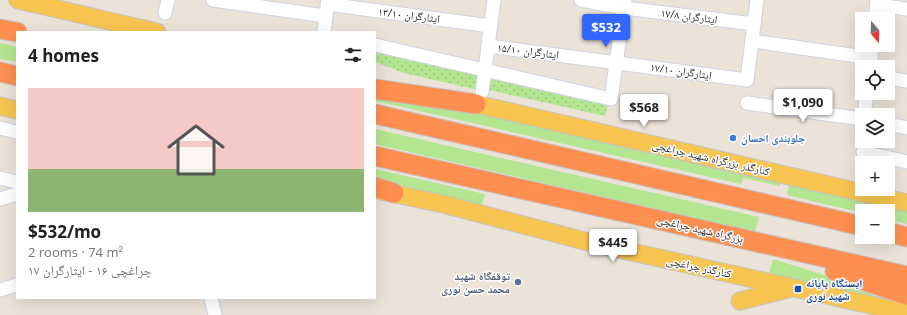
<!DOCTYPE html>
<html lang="en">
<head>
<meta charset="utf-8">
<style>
	:root { --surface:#fff; --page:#f6f6f6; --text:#202124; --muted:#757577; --accent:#3267ff }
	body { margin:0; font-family:"Open Sans","Noto Naskh Arabic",sans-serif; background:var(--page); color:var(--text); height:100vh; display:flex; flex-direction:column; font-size:15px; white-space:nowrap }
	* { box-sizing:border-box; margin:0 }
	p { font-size:13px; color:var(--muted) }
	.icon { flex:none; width:22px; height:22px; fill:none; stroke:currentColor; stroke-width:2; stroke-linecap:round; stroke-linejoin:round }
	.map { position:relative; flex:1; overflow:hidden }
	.side { position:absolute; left:16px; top:31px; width:360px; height:268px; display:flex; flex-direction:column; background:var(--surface); border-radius:0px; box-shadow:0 4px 16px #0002 }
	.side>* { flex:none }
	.needle { width:26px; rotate:161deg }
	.fabs { position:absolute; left:855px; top:12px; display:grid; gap:8px }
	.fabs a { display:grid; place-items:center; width:40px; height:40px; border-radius:0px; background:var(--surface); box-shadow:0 4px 16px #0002; font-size:20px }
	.price { position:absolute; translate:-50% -34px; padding:0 9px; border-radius:4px; background:#fff; color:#222; font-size:13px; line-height:26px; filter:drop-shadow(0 1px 2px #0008) }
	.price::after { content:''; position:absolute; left:50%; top:24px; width:12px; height:9px; margin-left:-6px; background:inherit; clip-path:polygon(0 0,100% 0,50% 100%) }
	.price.on { background:var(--accent); color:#fff }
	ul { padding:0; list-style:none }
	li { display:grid; align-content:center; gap:8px; height:212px; padding:0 12px }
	li span { display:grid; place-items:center; height:124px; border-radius:0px; color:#555 }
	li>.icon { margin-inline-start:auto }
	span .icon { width:72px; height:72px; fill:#fffc; stroke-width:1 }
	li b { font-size:17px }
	h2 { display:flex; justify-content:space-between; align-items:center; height:48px; padding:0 12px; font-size:17px }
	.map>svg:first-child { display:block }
</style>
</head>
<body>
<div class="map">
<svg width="907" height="315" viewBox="0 0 907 315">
	<defs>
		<pattern id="park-dots" width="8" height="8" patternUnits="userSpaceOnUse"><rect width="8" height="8" fill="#b4e691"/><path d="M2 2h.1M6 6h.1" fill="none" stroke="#9bc57d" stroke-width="1.8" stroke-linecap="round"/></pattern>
	</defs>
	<rect width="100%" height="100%" fill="#ebe2d8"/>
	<!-- grass -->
	<g fill="#b4e691">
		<polygon points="0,43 17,47 17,62 0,59"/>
		<polygon points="375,97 482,114 781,182 780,186 743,178 741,184 375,101"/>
		<polygon points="375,129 759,217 755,232 375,144"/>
		<polygon points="375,169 485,194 481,209 375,178"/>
		<polygon points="789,184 907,211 907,224 888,219 888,211 862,211 862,213 787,195"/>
		<polygon points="773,259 875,291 873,298 769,275"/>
	</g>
	<!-- park -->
	<g fill="url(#park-dots)">
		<polygon points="375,49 481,72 478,90 404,73 375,62"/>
		<polygon points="492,76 609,101 605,116 489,90"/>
	</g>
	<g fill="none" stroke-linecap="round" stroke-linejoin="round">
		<!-- minor casing -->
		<g stroke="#ced3e2" stroke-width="15">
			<g id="minor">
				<polyline points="213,0 325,16"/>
				<polyline points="581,0 624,8 754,24"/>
				<polyline points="327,4 490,26"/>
				<polyline points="877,5 907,9"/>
				<polyline points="165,13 168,0"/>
				<polyline points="875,19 877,0"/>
				<polyline points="324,32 327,8"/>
				<polyline points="752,41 871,58"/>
				<polyline points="375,45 611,99 625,0"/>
				<polyline points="488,46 747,80 757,0"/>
				<polyline points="870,67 872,45"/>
				<polyline points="888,78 907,81"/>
				<polyline points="482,92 494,0"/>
				<polyline points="747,103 862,119"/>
				<polyline points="864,115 867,93"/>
				<polyline points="888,124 907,128"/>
				<polyline points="0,128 17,132"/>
				<polyline points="863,152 907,162"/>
				<polyline points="0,178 17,182"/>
				<polyline points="0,199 17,194"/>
				<polyline points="0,290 17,285"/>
				<polyline points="211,298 215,315"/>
			</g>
		</g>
		<!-- major casing -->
		<g stroke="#c3c3c3" stroke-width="19">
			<g id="major">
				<polyline points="18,0 157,32"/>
				<polyline points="463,101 907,203"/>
				<polyline points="0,106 17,110"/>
				<polyline points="381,191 443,204 596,244 907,313"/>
				<polyline points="740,301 788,289"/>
			</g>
		</g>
		<!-- highway casing -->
		<g stroke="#c3c3c3" stroke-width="21">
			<g id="highway">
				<polyline points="0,29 17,32"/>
				<polyline points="0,72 17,76"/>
				<polyline points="375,89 476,104"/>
				<polyline points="375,114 862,226"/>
				<polyline points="375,156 907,276"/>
				<polyline points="375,187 394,193"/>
				<polyline points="888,232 907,237"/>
				<polyline points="835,271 907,295"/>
			</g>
		</g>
		<!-- minor -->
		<use href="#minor" stroke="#fff" stroke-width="13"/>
		<!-- major -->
		<use href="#major" stroke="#f8c551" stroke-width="17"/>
		<!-- highway -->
		<use href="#highway" stroke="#ff8f50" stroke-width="19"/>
	</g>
	<!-- markers -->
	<circle fill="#3f7fe0" stroke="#fff" stroke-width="1.5" cx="733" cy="138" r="4"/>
	<circle fill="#5c6f8a" stroke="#fff" stroke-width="1.5" cx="518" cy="282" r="4"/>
	<rect fill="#1a4fb4" stroke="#fff" stroke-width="1.5" x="794" y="285" width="8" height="8" rx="2"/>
	<g text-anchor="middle" stroke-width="3" stroke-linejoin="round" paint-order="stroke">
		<!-- street labels -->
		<g font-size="11" fill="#282828" stroke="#fff">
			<text transform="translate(409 15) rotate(7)" y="4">ایثارگران ۱۳/۱۰</text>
			<text transform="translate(689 16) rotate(7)" y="4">ایثارگران ۱۷/۸</text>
			<text transform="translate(528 51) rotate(7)" y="4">ایثارگران ۱۵/۱۰</text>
			<text transform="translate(681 71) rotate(8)" y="4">ایثارگران ۱۷/۱۰</text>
			<text transform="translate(711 158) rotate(13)" y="4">کنارگذر بزرگراه شهید چراغچی</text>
			<text transform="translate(700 229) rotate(13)" y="4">بزرگراه شهید چراغچی</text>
			<text transform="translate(699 267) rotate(12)" y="4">کنارگذر چراغچی</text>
		</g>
		<!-- shop labels -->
		<g font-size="11" font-weight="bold" fill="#366cbe" stroke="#fff" text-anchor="start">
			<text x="741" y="142">جلوبندی احسان</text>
		</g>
		<!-- service labels -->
		<g font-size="11" font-weight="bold" fill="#4e5e75" stroke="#fff" text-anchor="end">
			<text x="510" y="280">توقفگاه شهید<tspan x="510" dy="13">محمد حسن نوری</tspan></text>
		</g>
		<!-- transit labels -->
		<g font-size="11" font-weight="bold" fill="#164399" stroke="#fff" text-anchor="start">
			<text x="806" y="287">ایستگاه پایانه<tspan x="806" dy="13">شهید نوری</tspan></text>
		</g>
	</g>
</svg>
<div class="fabs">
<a><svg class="needle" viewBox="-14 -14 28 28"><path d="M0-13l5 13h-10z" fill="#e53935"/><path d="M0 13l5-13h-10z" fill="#757577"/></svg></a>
<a><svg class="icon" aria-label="locate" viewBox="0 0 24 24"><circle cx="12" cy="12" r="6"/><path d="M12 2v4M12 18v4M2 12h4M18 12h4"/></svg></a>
<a><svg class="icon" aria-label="layers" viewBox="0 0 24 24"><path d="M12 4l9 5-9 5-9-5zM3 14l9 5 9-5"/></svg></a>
<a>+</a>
<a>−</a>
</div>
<b class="price on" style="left:606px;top:48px">$532</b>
<b class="price" style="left:803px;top:123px">$1,090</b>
<b class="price" style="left:644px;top:128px">$568</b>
<b class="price" style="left:613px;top:263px">$445</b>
<section class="side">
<h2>4 homes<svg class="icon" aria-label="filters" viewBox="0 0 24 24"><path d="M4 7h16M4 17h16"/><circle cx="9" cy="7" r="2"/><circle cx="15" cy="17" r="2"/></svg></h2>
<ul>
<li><span style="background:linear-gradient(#f6c9c9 65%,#8fb573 0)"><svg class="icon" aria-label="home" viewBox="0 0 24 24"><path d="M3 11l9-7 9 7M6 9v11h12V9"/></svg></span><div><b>$532/mo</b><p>2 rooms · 74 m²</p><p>چراغچی ۱۶ - ایثارگران ۱۷</p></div></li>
</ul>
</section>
</div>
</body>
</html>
